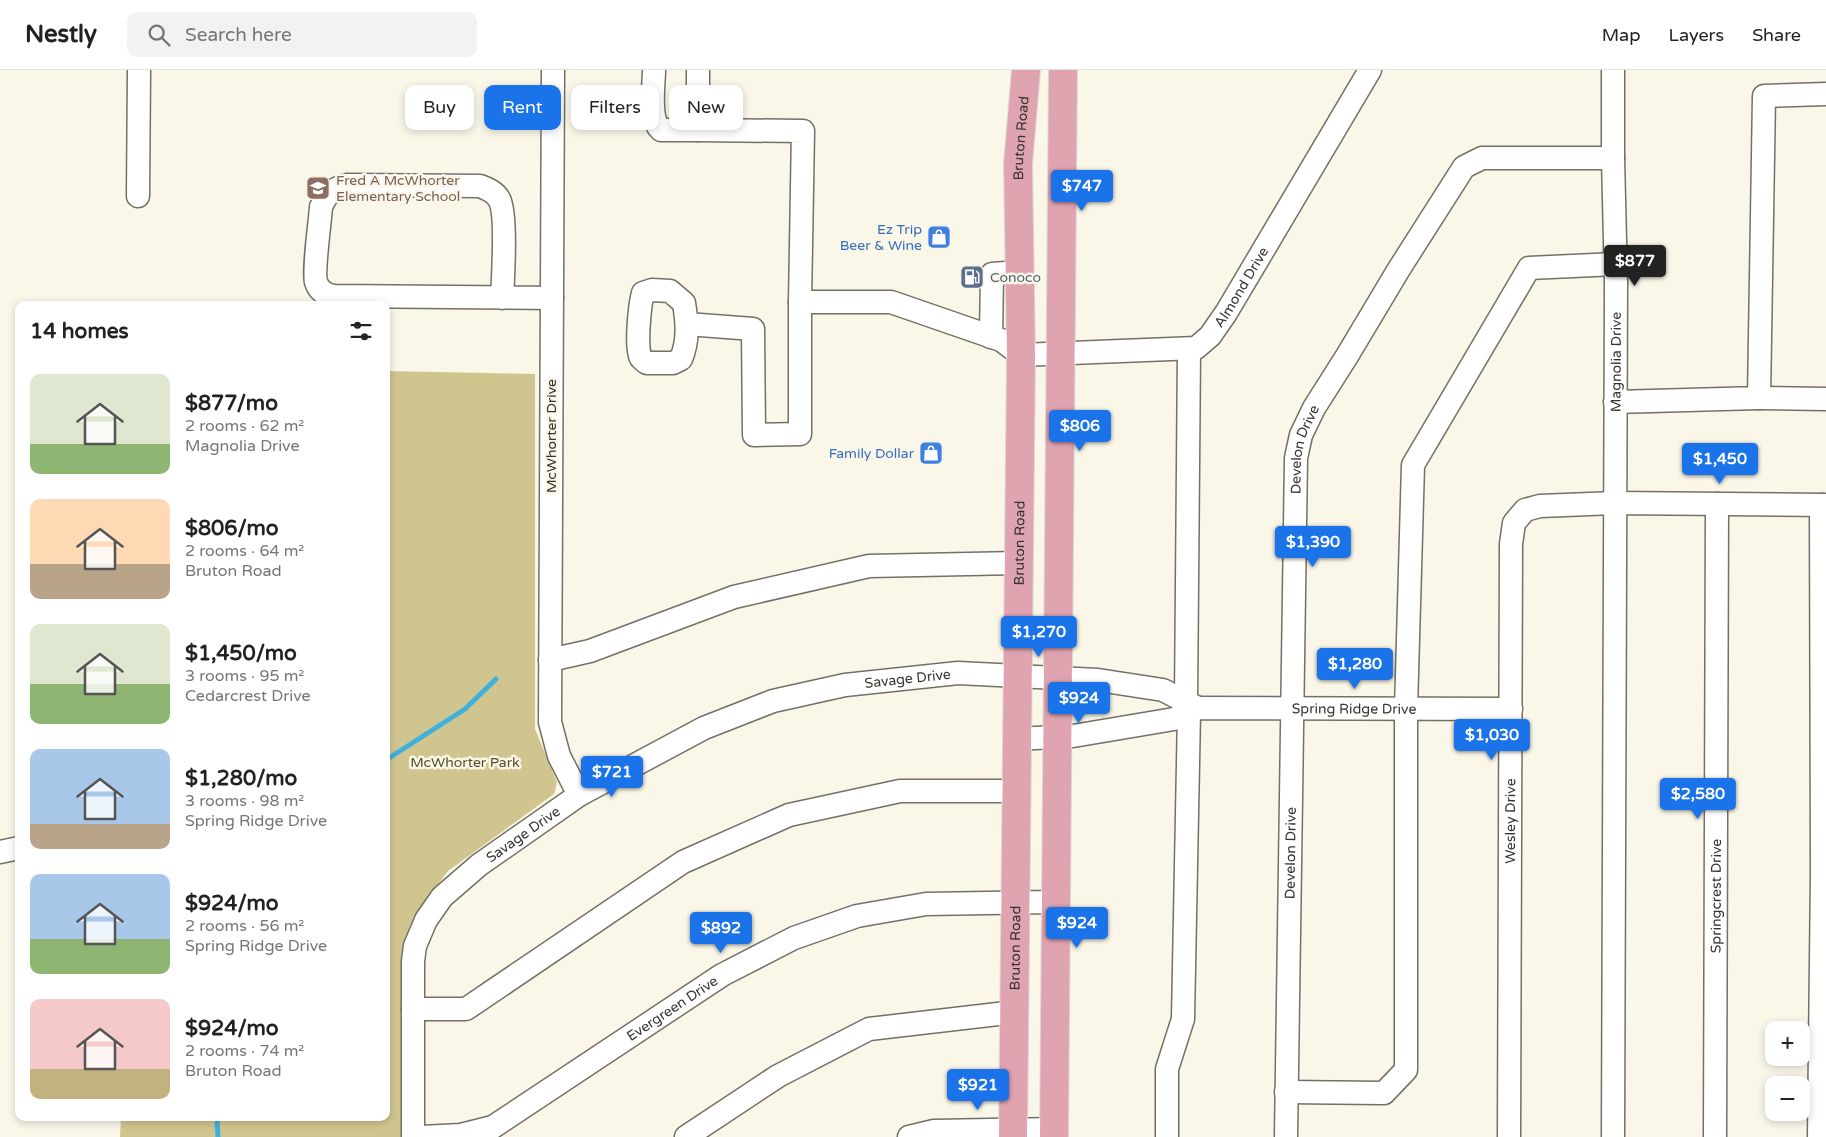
<!DOCTYPE html>
<html lang="en">
<head>
<meta charset="utf-8">
<style>
	:root { --surface:#fff; --page:#f2f2f2; --text:#222; --muted:#767676; --line:#e0e0e0; --accent:#1a73e8 }
	body { margin:0; font-family:"Varela Round",sans-serif; background:var(--page); color:var(--text); height:100vh; display:flex; flex-direction:column; font-size:19px; white-space:nowrap }
	* { box-sizing:border-box; margin:0 }
	p { font-size:16px; color:var(--muted) }
	.icon { flex:none; width:28px; height:28px; fill:none; stroke:currentColor; stroke-width:2; stroke-linecap:round; stroke-linejoin:round }
	.map { position:relative; flex:1; overflow:hidden }
	.panel { position:absolute; left:15px; top:231px; width:375px; height:820px; display:flex; flex-direction:column; background:var(--surface); border-radius:10px; box-shadow:0 2px 8px #0003 }
	.panel>* { flex:none }
	.banner { position:absolute; left:405px; top:15px; width:475px; height:45px; display:flex; gap:10px }
	.fabs { position:absolute; left:1765px; top:951px; display:grid; gap:10px }
	.fabs a { display:grid; place-items:center; width:45px; height:45px; border-radius:10px; background:var(--surface); box-shadow:0 2px 8px #0003; font-size:25px }
	.price { position:absolute; translate:-50% -42px; padding:0 11px; border-radius:5px; background:var(--accent); color:#fff; font-size:16px; line-height:32px; filter:drop-shadow(0 1px 2px #0008) }
	.price::after { content:''; position:absolute; left:50%; top:30px; width:15px; height:11px; margin-left:-8px; background:inherit; clip-path:polygon(0 0,100% 0,50% 100%) }
	.price.current { background:#222; color:#fff }
	ul { padding:0; list-style:none }
	li { display:flex; align-items:center; gap:15px; height:125px; padding:0 15px }
	li span { display:grid; place-items:center; flex:none; width:140px; height:100px; border-radius:10px; color:#555 }
	li>.icon { margin-inline-start:auto }
	span .icon { width:60px; height:60px; fill:#fffc; stroke-width:1 }
	li b { font-size:21px }
	h2 { display:flex; justify-content:space-between; align-items:center; height:60px; padding:0 15px; font-size:21px }
	.tag { padding:0 18px; border-radius:10px; background:var(--surface); box-shadow:0 2px 8px #0003; font-size:18px; line-height:45px }
	.tag.current { background:var(--accent); color:#fff }
	header { display:flex; align-items:center; gap:30px; box-sizing:border-box; height:70px; padding:0 25px; background:var(--surface); border-bottom:1px solid var(--line) }
	header strong { font-size:24px }
	nav { display:flex; gap:28px; margin-inline-start:auto; font-size:18px }
	.search { width:350px; height:45px; background:var(--page); display:flex; align-items:center; gap:12px; box-sizing:border-box; padding:0 18px; border-radius:10px; color:var(--muted); font-size:19px }
	.map>svg:first-child { display:block }
</style>
</head>
<body>
<header>
<strong>Nestly</strong>
<div class="search"><svg class="icon" aria-label="search" viewBox="0 0 24 24"><circle cx="10" cy="10" r="6"/><path d="M15 15l6 6"/></svg>Search here</div>
<nav><a>Map</a><a>Layers</a><a>Share</a></nav>
</header>
<div class="map">
<svg width="1826" height="1067" viewBox="0 0 1826 1067">
	<rect width="100%" height="100%" fill="#faf7e9"/>
	<!-- green -->
	<polygon fill="#d1c58f" points="386,301 535,304 535,659 557,712 554,724 448,801 413,848 404,888 404,1067 120,1067 121,1048 386,1048"/>
	<g fill="none" stroke-linecap="round" stroke-linejoin="round">
		<!-- stream -->
		<g stroke="#3eb1df" stroke-width="5">
			<polyline points="386,690 465,639 496,609"/>
			<polyline points="217,1048 218,1067"/>
		</g>
		<!-- minor casing -->
		<g stroke="#737165" stroke-width="25">
			<g id="minor">
				<polyline points="553,0 550,652 559,686 579,725"/>
				<path d="M654 0C654 16 648 49 661 60H698"/>
				<path id="s1" d="M698 0V60L803 61 800 232H891L1001 270 1021 285 1196 278 1210 266 1226 243 1370 0"/>
				<polyline points="138,126 139,0"/>
				<path d="M652 220 670 221 684 233C687 252 689 270 681 289L673 293H647C645 292 643 290 641 288 635 279 640 233 643 223Z"/>
				<path d="M502 228C503 209 507 142 499 129 495 122 488 119 480 116L346 115C333 119 326 124 321 137 320 152 313 201 316 212 319 221 326 225 334 226L552 228"/>
				<polyline points="687,254 753,259 754,365 800,364 800,232"/>
				<polyline points="991,267 992,204 1019,202"/>
				<polyline points="1759,328 1826,329"/>
				<polyline points="1615,332 1759,328 1764,26 1826,24"/>
				<polyline points="550,590 590,581 734,527 869,496 1019,493"/>
				<polyline points="1186,631 1189,279"/>
				<path id="s2" d="M1017 669 1073 666 1174 649 1198 638 1511 639"/>
				<polyline points="0,782 19,778"/>
				<polyline points="413,939 466,939 683,792 789,745 900,721 1016,721"/>
				<polyline points="1286,1022 1384,1023 1406,1000 1406,639 1413,395 1529,198 1616,194"/>
				<path id="s3" d="M413 1067V891L415 876 426 850 442 827 479 795 579 725 704 658 773 631 845 615 958 603 1098 610 1163 620 1198 638"/>
				<path id="s4" d="M421 1067 461 1065 493 1057 722 905 794 868 857 846 926 834 1056 832"/>
				<polyline points="686,1067 778,1006 869,959 1015,942"/>
				<polyline points="909,1067 934,1061 1055,1059"/>
				<polyline points="1167,1067 1167,999 1183,949 1189,642"/>
				<path id="s5" d="M1286 1067 1296 388 1301 365 1314 338 1347 286 1399 199 1464 97 1482 88H1613"/>
				<path id="s6" d="M1509 1067 1511 474 1514 453 1525 440 1540 436 1615 433 1826 435"/>
				<path id="s7" d="M1613 1067 1616 212 1613 88V0"/>
				<path id="s8" d="M1715 1067 1717 434"/>
				<polyline points="1819,1067 1822,803 1821,435"/>
			</g>
		</g>
		<!-- major casing -->
		<g stroke="#dbdad9" stroke-width="30">
			<g id="major">
				<path id="s9" d="M1013 1067 1021 285 1018 94 1026 0"/>
				<polyline points="1054,1067 1063,0"/>
			</g>
		</g>
		<!-- minor -->
		<use href="#minor" stroke="#fff" stroke-width="22"/>
		<!-- major -->
		<use href="#major" stroke="#e0a3b0" stroke-width="28"/>
	</g>
	<!-- icons -->
	<defs>
		<g id="school-square" transform="scale(1.25)"><rect x="-9" y="-9" width="18" height="18" rx="4" fill="#8d6e63" stroke="#faf7e9"/><path d="M0-5L7-2L0 1L-7-2ZM-4 1L0 2.5L4 1V4Q0 6-4 4Z" fill="#fff"/></g>
		<g id="shop-square" transform="scale(1.25)"><rect x="-9" y="-9" width="18" height="18" rx="4" fill="#3f7fe0" stroke="#faf7e9"/><path d="M-5-2.5h2.3a2.7 3.5 0 0 1 5.4 0H5L5.5 6h-11ZM-1.5-2.5h3a1.5 2.3 0 0 0-3 0Z" fill="#fff"/></g>
		<g id="fuel-square" transform="scale(1.25)"><rect x="-9" y="-9" width="18" height="18" rx="4" fill="#5c6f8a" stroke="#faf7e9"/><path d="M-5.5-6h7V0h2V4h1.3V-2.5L3-4.5l.8-.8L6-3V5H2.5V1h-1V6h-7ZM-4.2-4.7v3.2H.2V-4.7Z" fill="#fff"/></g>
	</defs>
	<g fill-rule="evenodd">
		<use href="#school-square" x="318" y="118"/>
		<use href="#shop-square" x="939" y="167"/>
		<use href="#fuel-square" x="972" y="207"/>
		<use href="#shop-square" x="931" y="383"/>
	</g>
	<g text-anchor="middle" stroke-width="5" stroke-linejoin="round" paint-order="stroke">
		<!-- street labels -->
		<g font-size="14" fill="#35342e" stroke="#faf7e9">
			<text dy="5" stroke="none"><textPath href="#s9" startOffset="999">Bruton Road</textPath></text>
			<text dy="5" stroke="none"><textPath href="#s1" startOffset="820">Almond Drive</textPath></text>
			<text dy="5" stroke="none"><textPath href="#s7" startOffset="775">Magnolia Drive</textPath></text>
			<text transform="translate(551 366) rotate(-90)" y="5">McWhorter Drive</text>
			<text dy="5" stroke="none"><textPath href="#s5" startOffset="689">Develon Drive</textPath></text>
			<text dy="5" stroke="none"><textPath href="#s9" startOffset="594">Bruton Road</textPath></text>
			<text dy="5" stroke="none"><textPath href="#s3" startOffset="771">Savage Drive</textPath></text>
			<text dy="5" stroke="none"><textPath href="#s2" startOffset="341">Spring Ridge Drive</textPath></text>
			<text dy="5" stroke="none"><textPath href="#s6" startOffset="316">Wesley Drive</textPath></text>
			<text dy="5" stroke="none"><textPath href="#s3" startOffset="350">Savage Drive</textPath></text>
			<text dy="5" stroke="none"><textPath href="#s5" startOffset="284">Develon Drive</textPath></text>
			<text dy="5" stroke="none"><textPath href="#s8" startOffset="241">Springcrest Drive</textPath></text>
			<text dy="5" stroke="none"><textPath href="#s9" startOffset="189">Bruton Road</textPath></text>
			<text dy="5" stroke="none"><textPath href="#s4" startOffset="288">Evergreen Drive</textPath></text>
		</g>
		<!-- education labels -->
		<g font-size="14" fill="#785e54" stroke="#faf7e9" text-anchor="start">
			<text x="336" y="115">Fred A McWhorter<tspan x="336" dy="16">Elementary School</tspan></text>
		</g>
		<!-- shop labels -->
		<g font-size="14" fill="#366cbe" stroke="#faf7e9" text-anchor="end">
			<text x="922" y="164">Ez Trip<tspan x="922" dy="16">Beer &amp; Wine</tspan></text>
			<text x="914" y="388">Family Dollar</text>
		</g>
		<!-- service labels -->
		<g font-size="14" fill="#4e5e75" stroke="#faf7e9" text-anchor="start">
			<text x="990" y="212">Conoco</text>
		</g>
		<!-- park labels -->
		<g font-size="14" fill="#574e25" stroke="#faf7e9">
			<text x="465" y="697">McWhorter Park</text>
		</g>
	</g>
</svg>
<div class="fabs">
<a>+</a>
<a>−</a>
</div>
<b class="price" style="left:1082px;top:142px">$747</b>
<b class="price current" style="left:1635px;top:217px">$877</b>
<b class="price" style="left:1080px;top:382px">$806</b>
<b class="price" style="left:1720px;top:415px">$1,450</b>
<b class="price" style="left:1313px;top:498px">$1,390</b>
<b class="price" style="left:1039px;top:588px">$1,270</b>
<b class="price" style="left:1355px;top:620px">$1,280</b>
<b class="price" style="left:1079px;top:654px">$924</b>
<b class="price" style="left:1492px;top:691px">$1,030</b>
<b class="price" style="left:612px;top:728px">$721</b>
<b class="price" style="left:1698px;top:750px">$2,580</b>
<b class="price" style="left:1077px;top:879px">$924</b>
<b class="price" style="left:721px;top:884px">$892</b>
<b class="price" style="left:978px;top:1041px">$921</b>
<div class="banner">
<a class="tag">Buy</a>
<a class="tag current">Rent</a>
<a class="tag">Filters</a>
<a class="tag">New</a>
</div>
<section class="panel">
<h2>14 homes<svg class="icon" aria-label="filters" viewBox="0 0 24 24"><path d="M4 7h16M4 17h16"/><circle cx="9" cy="7" r="2"/><circle cx="15" cy="17" r="2"/></svg></h2>
<ul>
<li><span style="background:linear-gradient(#dfe7d0 70%,#8fb573 0)"><svg class="icon" aria-label="home" viewBox="0 0 24 24"><path d="M3 11l9-7 9 7M6 9v11h12V9"/></svg></span><div><b>$877/mo</b><p>2 rooms · 62 m²</p><p>Magnolia Drive</p></div></li>
<li><span style="background:linear-gradient(#ffd9b3 65%,#b9a48a 0)"><svg class="icon" aria-label="home" viewBox="0 0 24 24"><path d="M3 11l9-7 9 7M6 9v11h12V9"/></svg></span><div><b>$806/mo</b><p>2 rooms · 64 m²</p><p>Bruton Road</p></div></li>
<li><span style="background:linear-gradient(#dfe7d0 60%,#8fb573 0)"><svg class="icon" aria-label="home" viewBox="0 0 24 24"><path d="M3 11l9-7 9 7M6 9v11h12V9"/></svg></span><div><b>$1,450/mo</b><p>3 rooms · 95 m²</p><p>Cedarcrest Drive</p></div></li>
<li><span style="background:linear-gradient(#a9c7e8 75%,#b9a48a 0)"><svg class="icon" aria-label="home" viewBox="0 0 24 24"><path d="M3 11l9-7 9 7M6 9v11h12V9"/></svg></span><div><b>$1,280/mo</b><p>3 rooms · 98 m²</p><p>Spring Ridge Drive</p></div></li>
<li><span style="background:linear-gradient(#a9c7e8 65%,#8fb573 0)"><svg class="icon" aria-label="home" viewBox="0 0 24 24"><path d="M3 11l9-7 9 7M6 9v11h12V9"/></svg></span><div><b>$924/mo</b><p>2 rooms · 56 m²</p><p>Spring Ridge Drive</p></div></li>
<li><span style="background:linear-gradient(#f6c9c9 70%,#c2b280 0)"><svg class="icon" aria-label="home" viewBox="0 0 24 24"><path d="M3 11l9-7 9 7M6 9v11h12V9"/></svg></span><div><b>$924/mo</b><p>2 rooms · 74 m²</p><p>Bruton Road</p></div></li>
</ul>
</section>
</div>
</body>
</html>
